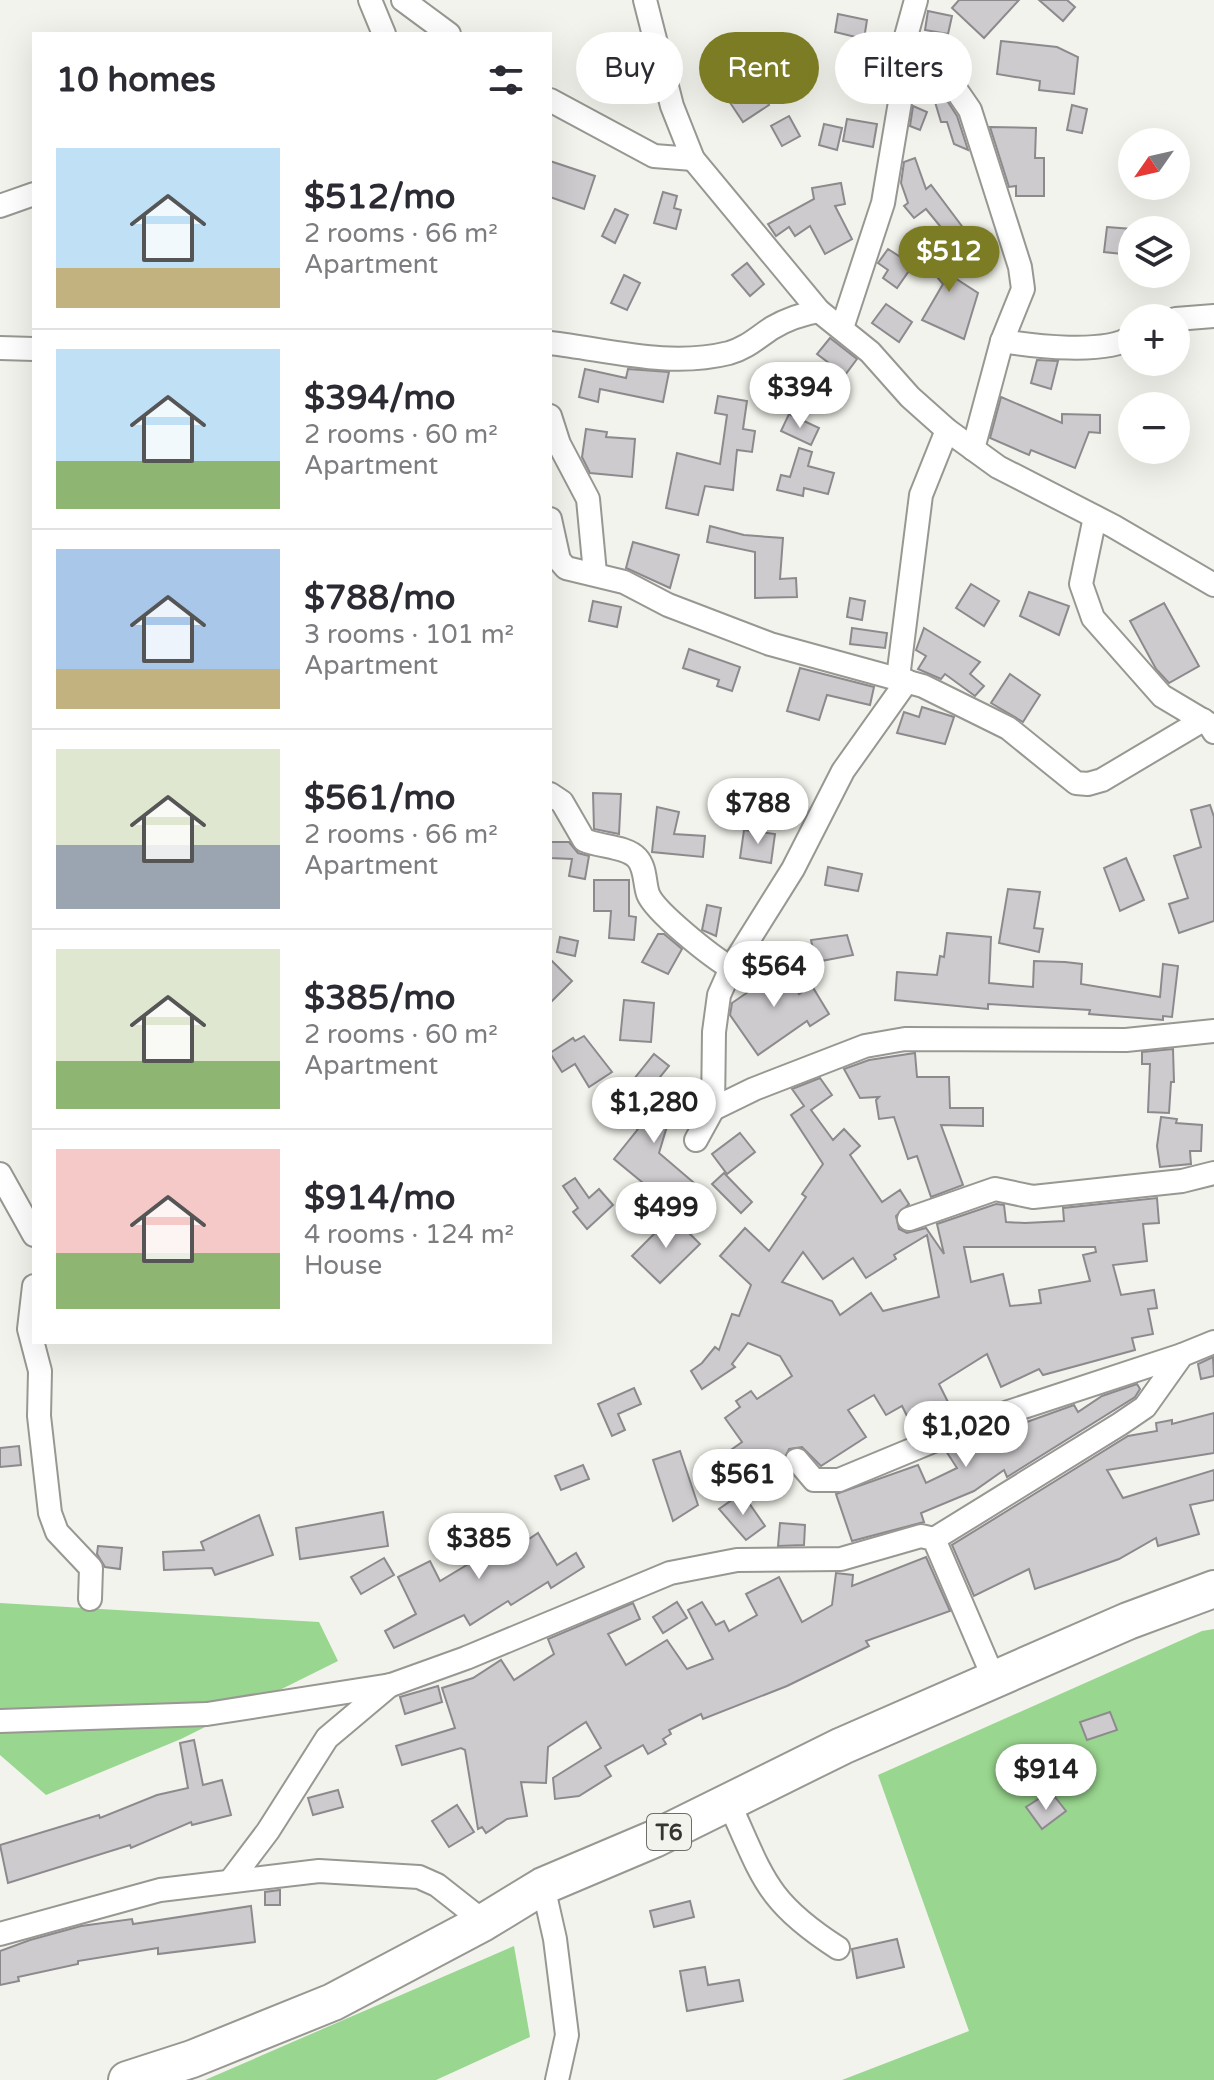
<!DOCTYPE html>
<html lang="en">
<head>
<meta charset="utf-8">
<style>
	:root { --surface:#fff; --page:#f2f2f3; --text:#2b2b33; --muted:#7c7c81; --line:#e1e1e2; --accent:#7b7c24 }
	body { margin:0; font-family:"Varela Round",sans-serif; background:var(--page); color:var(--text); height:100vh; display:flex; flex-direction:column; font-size:30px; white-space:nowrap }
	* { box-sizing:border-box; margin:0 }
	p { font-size:26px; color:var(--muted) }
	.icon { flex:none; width:44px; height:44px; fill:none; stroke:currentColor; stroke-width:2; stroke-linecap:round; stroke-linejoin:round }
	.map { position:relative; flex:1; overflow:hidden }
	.details { position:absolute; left:32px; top:32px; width:520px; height:1312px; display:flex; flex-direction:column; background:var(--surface); border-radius:0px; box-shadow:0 8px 32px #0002 }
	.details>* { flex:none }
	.guide { position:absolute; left:576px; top:32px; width:518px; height:72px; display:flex; gap:16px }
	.needle { width:52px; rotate:236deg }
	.fabs { position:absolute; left:1118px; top:128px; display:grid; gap:16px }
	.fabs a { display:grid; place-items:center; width:72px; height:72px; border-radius:50%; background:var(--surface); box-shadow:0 8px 32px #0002; font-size:40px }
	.price { position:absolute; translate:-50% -68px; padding:0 18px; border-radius:28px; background:#fff; color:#222; font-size:26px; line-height:52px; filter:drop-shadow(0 2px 4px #0008) }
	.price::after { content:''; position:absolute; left:50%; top:48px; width:24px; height:18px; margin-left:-12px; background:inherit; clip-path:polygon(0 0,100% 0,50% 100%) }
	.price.current { background:var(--accent); color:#fff }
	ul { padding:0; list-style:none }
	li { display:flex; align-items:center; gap:24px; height:200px; padding:0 24px }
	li+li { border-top:2px solid var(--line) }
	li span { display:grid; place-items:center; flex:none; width:224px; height:160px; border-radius:0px; color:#555 }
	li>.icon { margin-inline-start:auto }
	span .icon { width:96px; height:96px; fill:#fffc; stroke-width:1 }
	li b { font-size:34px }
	h2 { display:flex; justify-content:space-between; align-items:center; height:96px; padding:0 24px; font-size:34px }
	.pill { padding:0 28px; border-radius:36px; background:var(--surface); box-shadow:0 8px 32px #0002; font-size:28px; line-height:72px }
	.pill.current { background:var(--accent); color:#fff }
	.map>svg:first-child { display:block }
</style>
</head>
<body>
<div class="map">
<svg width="1214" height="2080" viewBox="0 0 1214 2080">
	<rect width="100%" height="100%" fill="#f3f3ed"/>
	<!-- green -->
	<g fill="#99d68f">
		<polygon points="0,1603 319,1622 338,1661 181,1739 46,1795 0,1755"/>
		<polygon points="1214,1629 1214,2080 842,2080 969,2031 878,1775 1202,1631"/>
		<polygon points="514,1946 530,2037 436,2080 205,2080"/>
	</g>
	<!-- building -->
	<g fill="#cecbcf" stroke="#8d8a8e" stroke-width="2" fill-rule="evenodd">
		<polygon points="959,0 1019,0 984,38 952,8"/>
		<polygon points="1039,0 1067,0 1075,7 1063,21"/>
		<polygon points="928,11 952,16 948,34 925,30"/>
		<polygon points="838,14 867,20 864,39 835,32"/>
		<polygon points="1001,41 1057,47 1078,57 1074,94 1039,90 1040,81 997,74"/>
		<polygon points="641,61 652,83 629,97 616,77"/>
		<polygon points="862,74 887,77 885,97 860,94"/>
		<polygon points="755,84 769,105 743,122 729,101"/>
		<polygon points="946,99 957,116 968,150 954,144 947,122 941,122 935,102"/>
		<polygon points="1072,105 1087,109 1082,133 1067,130"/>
		<polygon points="913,106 927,112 920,130 910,126"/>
		<polygon points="789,116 800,136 782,146 771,126"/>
		<polygon points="847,119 877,124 873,147 843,141"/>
		<polygon points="824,124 842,128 837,150 819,145"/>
		<polygon points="990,127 1036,128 1035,158 1044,158 1044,196 1016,196 1016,186 1009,187"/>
		<polygon points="915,158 926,189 931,185 967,233 953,242 926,209 914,218 904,206 908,203 901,183 904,162"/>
		<polygon points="550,161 595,176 584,209 550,197"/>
		<polygon points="841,183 845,204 835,206 852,239 825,254 810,226 795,236 789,227 776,236 768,224 814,199 812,188"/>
		<polygon points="663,192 677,196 674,208 681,210 676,229 654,223"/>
		<polygon points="615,209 628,215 615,243 602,236"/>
		<polygon points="1107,227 1132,229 1132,255 1104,252"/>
		<polygon points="941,242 964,271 955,278 978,293 964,339 922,320 943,284 921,258"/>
		<polygon points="888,249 913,265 897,288 883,278 888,270 878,263"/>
		<polygon points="747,263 764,284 750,296 732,275"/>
		<polygon points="624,275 640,283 627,310 611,303"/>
		<polygon points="886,304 912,322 899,342 872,323"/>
		<polygon points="830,338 857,359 845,375 817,354"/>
		<polygon points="1037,360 1058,361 1051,389 1031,383"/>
		<polygon points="585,369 626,378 628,369 669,372 663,402 600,389 598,402 579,397"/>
		<polygon points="718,396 747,401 743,429 755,431 752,452 737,450 733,490 705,486 698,515 666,508 677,453 720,464 727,415 715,413"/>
		<polygon points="1001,397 1062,423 1062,414 1100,415 1100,433 1089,432 1075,468 1031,450 1029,455 990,438"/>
		<polygon points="789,414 819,428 811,445 781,431"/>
		<polygon points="586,429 607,432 606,437 635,439 632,477 590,473 582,457"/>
		<polygon points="799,448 812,452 808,466 834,473 828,494 804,488 803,496 777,490 781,475 790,477"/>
		<polygon points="710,526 744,535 783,538 780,579 796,578 797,597 755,598 755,552 707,542"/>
		<polygon points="633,542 679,555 670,588 626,568"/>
		<polygon points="971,584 999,601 984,626 956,608"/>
		<polygon points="1029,592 1069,606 1059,635 1020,616"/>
		<polygon points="850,598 865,601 862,620 847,617"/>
		<polygon points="593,601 621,607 617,627 589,621"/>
		<polygon points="1164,603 1199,666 1169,683 1156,669 1130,621"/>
		<polygon points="852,628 887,633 885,648 850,644"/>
		<polygon points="924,628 980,662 970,674 984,686 975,696 945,674 941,679 918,669 926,656 916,650"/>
		<polygon points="689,649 740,667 732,691 717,686 719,680 683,668"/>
		<polygon points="800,668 874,687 870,705 827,695 819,720 787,711"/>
		<polygon points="1010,674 1040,695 1023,722 991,703"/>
		<polygon points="922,707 954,717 945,744 897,733 904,712 919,717"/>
		<polygon points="593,793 621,794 619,834 594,829"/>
		<polygon points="1210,805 1214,817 1214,921 1179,933 1169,904 1188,898 1174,856 1201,847 1191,810"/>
		<polygon points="657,807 679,812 674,834 705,836 703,857 652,852"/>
		<polygon points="744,830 775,834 771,863 740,858"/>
		<polygon points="550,842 569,842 578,853 589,856 585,879 569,876 572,859 550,858"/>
		<polygon points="1126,858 1144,900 1120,911 1104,868"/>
		<polygon points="828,867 862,874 858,891 825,885"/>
		<polygon points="594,880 629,880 629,916 636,917 634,940 609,938 611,911 594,911"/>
		<polygon points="1008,889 1040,892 1034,928 1043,929 1039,952 999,943"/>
		<polygon points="707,905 721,908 716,936 702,930"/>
		<polygon points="947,933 991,937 989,983 1033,987 1034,961 1065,962 1082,964 1081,984 1160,997 1163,964 1178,966 1172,1017 1163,1016 1163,1020 1089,1014 1090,1010 988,1004 988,1009 895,1000 897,972 937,975 940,956 944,957"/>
		<polygon points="658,934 664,934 682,949 668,974 642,962"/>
		<polygon points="847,935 853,955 816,962 811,940"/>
		<polygon points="560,937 578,941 575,956 557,952"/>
		<polygon points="758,951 782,989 793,983 799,994 812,986 829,1014 810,1026 807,1021 758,1055 730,1015 732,1003 761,983 750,964"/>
		<polygon points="550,959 572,981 550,1003"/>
		<polygon points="624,1000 654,1003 651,1042 620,1040"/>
		<polygon points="584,1036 612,1072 589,1087 575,1064 562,1072 550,1053 573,1038 575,1041"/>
		<polygon points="1173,1049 1174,1082 1171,1082 1169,1113 1148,1112 1150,1064 1142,1064 1142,1052"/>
		<polygon points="915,1053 917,1077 949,1077 950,1108 983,1108 983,1126 941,1125 963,1185 931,1197 917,1156 908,1159 894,1117 879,1119 876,1100 879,1097 860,1098 844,1069 869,1060"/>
		<polygon points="654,1054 669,1066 639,1103 671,1113 659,1153 707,1194 682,1215 614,1159 638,1129 619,1120 637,1082 634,1079"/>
		<path d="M820 1078 832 1095 811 1110 833 1140 844 1129 860 1146 850 1155 882 1202 900 1190 909 1204 896 1216 899 1229 907 1233 926 1228 944 1254 937 1224 996 1204 1004 1205 1006 1222 1025 1223 1064 1221 1063 1208 1157 1198 1159 1223 1143 1224 1147 1261 1113 1265 1121 1295 1154 1290 1157 1308 1148 1309 1153 1334 1132 1338 1135 1350 1043 1375 1039 1369 1001 1387 987 1354 939 1384 952 1410 913 1428 902 1406 886 1415 874 1395 848 1410 866 1437 821 1466 802 1447 789 1449 783 1462 788 1472 750 1498 721 1457 742 1442 725 1418 740 1407 736 1401 751 1391 757 1399 792 1376 780 1356 748 1343 732 1364 735 1367 702 1389 691 1371 702 1363 715 1347 719 1350 732 1314 739 1316 751 1285 720 1256 745 1228 769 1251 806 1197 802 1194 823 1164 791 1115 804 1106 792 1089ZM927 1235 939 1297 883 1311 871 1293 840 1315 832 1301 782 1282 803 1252 823 1279 853 1258 866 1278 896 1259 894 1255ZM964 1247H1095L1096 1252 1083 1255 1090 1281 1039 1290 1041 1303 1010 1306 1003 1274 971 1282Z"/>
		<polygon points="1161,1117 1177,1119 1176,1123 1202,1125 1201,1151 1190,1151 1191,1164 1160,1167 1157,1146"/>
		<polygon points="740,1133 755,1152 727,1174 712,1154"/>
		<polygon points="724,1173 752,1202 741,1213 712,1184"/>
		<polygon points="575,1178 589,1198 599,1189 613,1205 587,1229 573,1212 578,1208 563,1186"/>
		<polygon points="672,1216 700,1244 660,1283 632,1256"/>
		<polygon points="1213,1357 1214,1376 1201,1379 1198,1364"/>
		<polygon points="1137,1384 1140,1389 1135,1397 1007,1477 1004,1470 974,1491 921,1513 924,1522 852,1541 836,1494 918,1465 926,1483 957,1468 946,1451 1074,1405 1078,1412 1102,1396"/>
		<polygon points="634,1388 641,1404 618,1414 625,1430 612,1436 598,1404"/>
		<polygon points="1214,1413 1214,1453 1107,1470 1123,1498 1214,1470 1214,1500 1190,1505 1199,1534 1158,1546 1156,1538 1119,1559 1035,1589 1029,1569 974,1596 952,1545 1128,1436 1157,1431 1156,1423 1172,1420 1172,1424"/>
		<polygon points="19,1446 21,1465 0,1467 0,1448"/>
		<polygon points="680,1451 698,1505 673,1521 653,1460"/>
		<polygon points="583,1465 589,1479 561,1490 555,1476"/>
		<polygon points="742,1493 765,1526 746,1540 719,1509"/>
		<polygon points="383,1512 388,1546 300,1559 296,1528"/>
		<polygon points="259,1515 273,1555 215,1575 212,1568 164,1570 163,1552 204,1550 201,1542"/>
		<polygon points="490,1515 502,1532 506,1535 511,1531 520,1545 538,1533 557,1565 576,1553 584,1567 551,1588 548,1582 511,1605 508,1601 470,1625 464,1615 394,1648 385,1631 416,1614 398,1577 430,1561 440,1581 480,1557 464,1532"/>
		<polygon points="780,1523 805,1525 804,1545 778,1546"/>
		<polygon points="98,1546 122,1548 120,1569 105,1567 97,1554"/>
		<polygon points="926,1557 950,1611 866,1641 869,1646 787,1686 703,1719 701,1714 669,1730 671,1734 663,1739 666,1744 648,1754 643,1745 605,1766 611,1776 579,1796 555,1799 553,1778 601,1748 586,1722 548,1747 546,1783 521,1782 527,1816 507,1819 486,1833 482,1827 478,1829 465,1750 461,1748 402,1765 396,1746 455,1728 442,1688 473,1678 501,1660 514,1680 554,1654 548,1639 633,1603 640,1619 608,1634 626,1665 667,1640 687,1669 713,1659 688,1610 702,1602 716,1625 724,1621 729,1631 757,1615 746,1594 779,1577 802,1622 832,1605 836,1573 853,1575 852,1586"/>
		<polygon points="384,1558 394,1575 361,1594 351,1577"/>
		<polygon points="677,1602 687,1618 663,1633 653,1617"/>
		<polygon points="438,1686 442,1702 405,1714 400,1697"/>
		<polygon points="1110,1712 1117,1730 1087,1740 1080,1722"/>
		<polygon points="194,1740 203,1785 222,1780 231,1815 192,1825 191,1822 131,1848 130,1845 8,1883 0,1845 99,1815 100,1818 157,1795 188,1788 180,1743"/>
		<polygon points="338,1790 343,1807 313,1815 308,1798"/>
		<polygon points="1055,1797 1066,1811 1042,1829 1026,1807 1040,1798 1045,1805"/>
		<polygon points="457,1805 474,1832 449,1847 432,1821"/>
		<polygon points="280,1890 280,1905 265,1905 265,1892"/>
		<polygon points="690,1901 694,1917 654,1927 650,1911"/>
		<polygon points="251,1906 255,1942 158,1954 158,1948 78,1961 78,1964 18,1977 19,1981 0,1985 0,1951 30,1940 81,1926 132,1919 133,1924"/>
		<polygon points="897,1939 904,1967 857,1978 852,1949"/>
		<polygon points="705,1967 708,1985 739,1980 743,2001 687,2011 680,1971"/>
	</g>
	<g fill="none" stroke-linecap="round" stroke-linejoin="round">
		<!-- minor casing -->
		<g stroke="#989792" stroke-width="26">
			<g id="minor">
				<polyline points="370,0 384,34"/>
				<polyline points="403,0 449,34"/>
				<polyline points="645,0 672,106 693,159 819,311 870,352 910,397 947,430 998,467 1113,526 1214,585"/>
				<polyline points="904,63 948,78 970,110 1020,267 1023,289 1002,341 973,449"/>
				<polyline points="550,100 654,156 693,159"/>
				<polyline points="0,206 34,194"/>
				<polyline points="1176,319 1214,316"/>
				<polyline points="842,328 883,203 903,84 905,40 916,0"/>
				<path d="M1002 341C1033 346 1105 355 1132 337"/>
				<path d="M550 343C610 350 669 368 729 353 747 348 758 337 772 328 787 319 802 314 819 311"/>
				<polyline points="0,348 34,349"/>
				<polyline points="550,416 559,444 588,499 595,573"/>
				<polyline points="1095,517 1081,584 1093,618 1162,696 1209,724 1214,732"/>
				<polyline points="550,519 559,560 566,568 624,582 668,605 770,644 923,686 1008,728 1076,783 1088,784 1102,780 1203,720"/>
				<polyline points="898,678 921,495 947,430"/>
				<path d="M550 794 562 802 584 840C599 847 626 846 637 858 646 868 644 882 648 894 655 912 712 957 731 968"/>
				<polyline points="713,1109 754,1089 865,1046 905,1039 1126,1040 1214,1031"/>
				<polyline points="696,1140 713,1109 714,1032 719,995 731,968 793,869 843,771 907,681"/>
				<polyline points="0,1174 34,1235"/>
				<polyline points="909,1219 995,1189 1033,1197 1182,1181 1214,1173"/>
				<polyline points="34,1286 29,1329 40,1371 39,1416 50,1513 57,1532 91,1568 90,1599"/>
				<polyline points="797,1460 814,1480 839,1480 984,1420 1182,1355"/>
				<polyline points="934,1539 1120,1424 1145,1407 1182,1355 1214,1342"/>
				<polyline points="0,1721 207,1714 391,1685 466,1658 670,1573 737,1560 841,1559 921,1536 934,1539 994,1679"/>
				<path d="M729 1803C763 1877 765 1901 838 1948"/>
				<polyline points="231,1880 268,1831 327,1738 390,1685"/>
				<polyline points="543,1886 555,1939 567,2035 557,2080"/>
				<polyline points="0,1934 160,1890 319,1871 419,1877 437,1885 484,1922"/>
			</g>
		</g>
		<!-- trunk casing -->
		<g stroke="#989792" stroke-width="40">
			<polyline id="trunk" points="127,2080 192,2059 333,2002 484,1922 543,1886 654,1839 842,1746 1128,1621 1214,1589"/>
		</g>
		<!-- minor -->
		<use href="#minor" stroke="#fff" stroke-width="22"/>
		<!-- trunk -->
		<use href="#trunk" stroke="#fff" stroke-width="36"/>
	</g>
	<g text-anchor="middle" stroke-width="7" stroke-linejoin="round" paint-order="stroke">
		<!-- shield labels -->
		<rect fill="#f3f3ed" stroke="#6e6d6a" stroke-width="2" x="647" y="1814" width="44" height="36" rx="6"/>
		<g font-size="22" font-weight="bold" fill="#353432">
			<text x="669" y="1840">T6</text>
		</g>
	</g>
</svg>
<div class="fabs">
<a><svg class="needle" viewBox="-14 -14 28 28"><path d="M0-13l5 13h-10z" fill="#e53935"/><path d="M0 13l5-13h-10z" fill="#7c7c81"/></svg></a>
<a><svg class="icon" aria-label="layers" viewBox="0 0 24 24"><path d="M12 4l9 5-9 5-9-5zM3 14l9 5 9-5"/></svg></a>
<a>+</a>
<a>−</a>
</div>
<b class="price current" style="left:949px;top:294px">$512</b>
<b class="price" style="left:800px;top:430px">$394</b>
<b class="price" style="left:758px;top:846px">$788</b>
<b class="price" style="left:774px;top:1009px">$564</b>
<b class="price" style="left:654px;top:1145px">$1,280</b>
<b class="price" style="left:666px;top:1250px">$499</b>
<b class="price" style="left:966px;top:1469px">$1,020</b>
<b class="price" style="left:743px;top:1517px">$561</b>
<b class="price" style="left:479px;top:1581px">$385</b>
<b class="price" style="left:1046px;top:1812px">$914</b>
<div class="guide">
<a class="pill">Buy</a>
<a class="pill current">Rent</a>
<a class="pill">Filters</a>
</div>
<section class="details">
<h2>10 homes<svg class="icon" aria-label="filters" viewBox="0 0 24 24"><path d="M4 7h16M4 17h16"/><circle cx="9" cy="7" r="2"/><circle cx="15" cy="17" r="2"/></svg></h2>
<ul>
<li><span style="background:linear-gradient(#bfe0f5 75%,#c2b280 0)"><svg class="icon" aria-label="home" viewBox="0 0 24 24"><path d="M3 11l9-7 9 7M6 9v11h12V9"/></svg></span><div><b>$512/mo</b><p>2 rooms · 66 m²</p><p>Apartment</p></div></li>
<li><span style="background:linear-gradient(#bfe0f5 70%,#8fb573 0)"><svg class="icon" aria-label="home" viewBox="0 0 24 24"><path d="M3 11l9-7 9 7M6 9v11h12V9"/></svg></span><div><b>$394/mo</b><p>2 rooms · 60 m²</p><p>Apartment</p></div></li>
<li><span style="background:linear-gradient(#a9c7e8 75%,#c2b280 0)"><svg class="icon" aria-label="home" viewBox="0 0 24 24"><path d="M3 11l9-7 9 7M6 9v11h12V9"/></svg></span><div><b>$788/mo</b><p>3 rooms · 101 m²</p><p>Apartment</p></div></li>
<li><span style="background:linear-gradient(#dfe7d0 60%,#9aa5b1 0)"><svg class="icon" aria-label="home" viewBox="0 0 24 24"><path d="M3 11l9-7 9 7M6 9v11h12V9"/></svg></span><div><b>$561/mo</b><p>2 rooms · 66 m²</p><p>Apartment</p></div></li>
<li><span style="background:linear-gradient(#dfe7d0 70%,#8fb573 0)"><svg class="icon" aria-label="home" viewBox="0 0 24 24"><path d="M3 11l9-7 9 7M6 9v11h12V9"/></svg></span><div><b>$385/mo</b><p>2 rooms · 60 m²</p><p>Apartment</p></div></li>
<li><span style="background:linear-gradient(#f6c9c9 65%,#8fb573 0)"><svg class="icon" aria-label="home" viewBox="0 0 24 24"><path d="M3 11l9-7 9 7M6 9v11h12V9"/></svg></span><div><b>$914/mo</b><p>4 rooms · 124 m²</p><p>House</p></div></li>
</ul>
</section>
</div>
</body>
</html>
